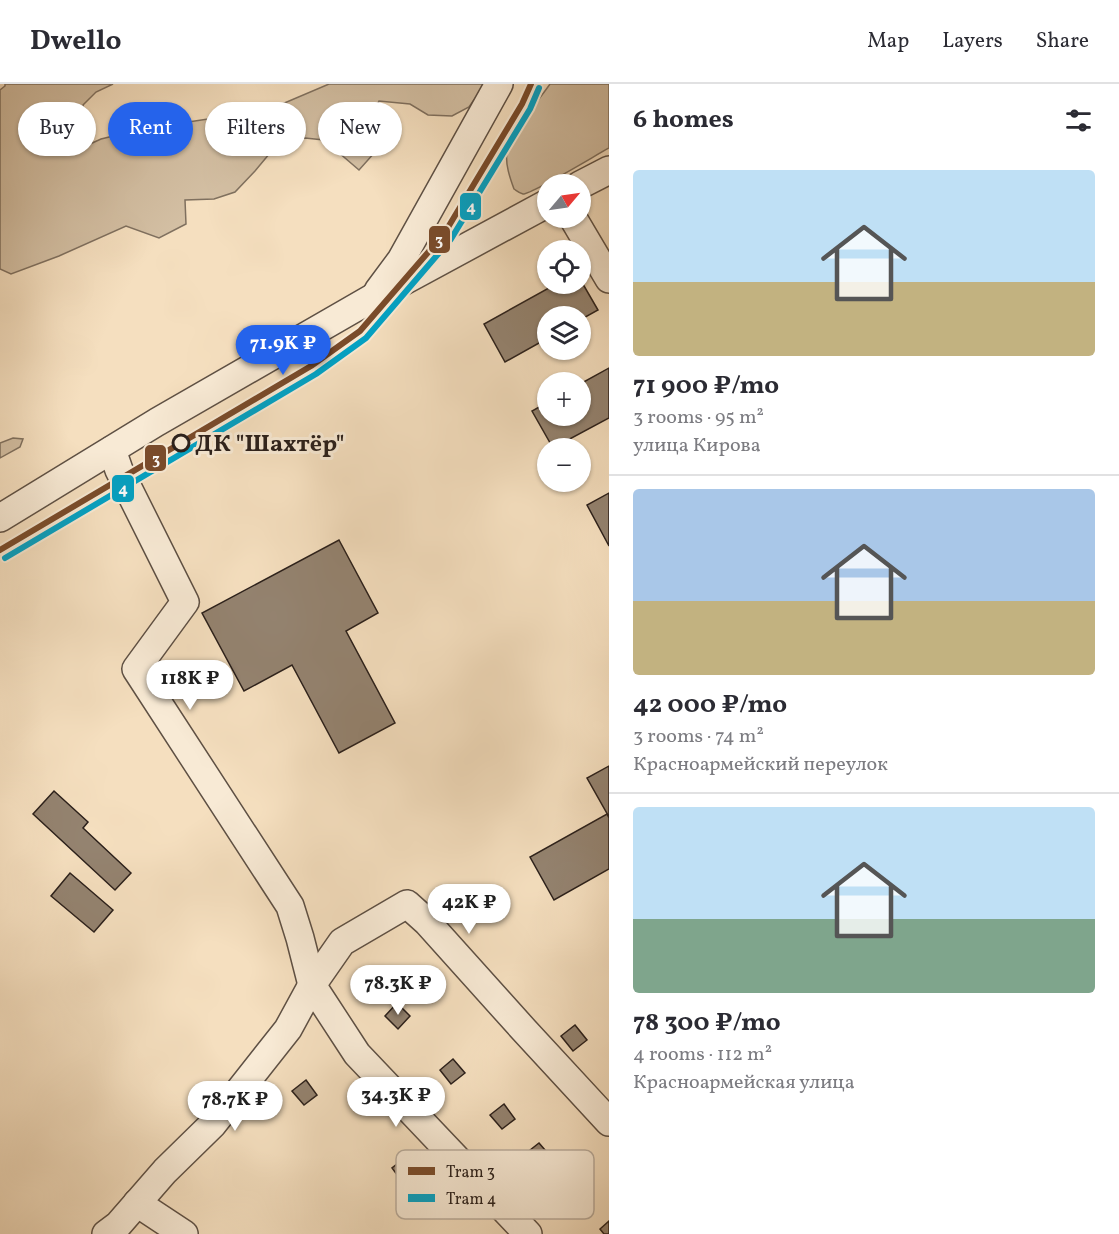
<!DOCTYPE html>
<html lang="en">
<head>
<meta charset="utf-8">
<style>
	:root { --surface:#fff; --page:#f7f7f7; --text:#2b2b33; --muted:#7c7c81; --line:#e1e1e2; --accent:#2563eb }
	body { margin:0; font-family:Vollkorn,serif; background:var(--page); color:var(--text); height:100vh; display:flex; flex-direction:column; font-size:22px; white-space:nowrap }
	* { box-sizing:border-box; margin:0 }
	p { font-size:20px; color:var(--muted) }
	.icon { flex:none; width:33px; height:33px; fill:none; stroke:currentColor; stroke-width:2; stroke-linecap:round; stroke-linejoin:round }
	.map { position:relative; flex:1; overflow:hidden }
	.drawer { display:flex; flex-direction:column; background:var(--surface); width:510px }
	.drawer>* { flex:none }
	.top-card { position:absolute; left:18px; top:18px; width:501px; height:54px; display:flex; gap:12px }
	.needle { width:39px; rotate:61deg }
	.buttons { position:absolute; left:537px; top:90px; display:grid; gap:12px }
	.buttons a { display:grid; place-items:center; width:54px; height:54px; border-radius:50%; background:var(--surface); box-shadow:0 2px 4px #0004; font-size:30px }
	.price { position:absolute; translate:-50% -51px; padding:0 14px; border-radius:21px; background:#fff; color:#222; font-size:20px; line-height:39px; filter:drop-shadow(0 2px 3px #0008) }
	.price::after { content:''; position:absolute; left:50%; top:36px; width:18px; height:14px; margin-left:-9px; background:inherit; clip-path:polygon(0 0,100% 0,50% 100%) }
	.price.active { background:var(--accent); color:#fff }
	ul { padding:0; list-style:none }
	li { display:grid; align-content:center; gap:12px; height:318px; padding:0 24px }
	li+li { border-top:2px solid var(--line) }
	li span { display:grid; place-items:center; height:186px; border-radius:6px; color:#555 }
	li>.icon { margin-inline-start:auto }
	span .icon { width:108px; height:108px; fill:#fffc; stroke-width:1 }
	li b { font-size:26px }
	h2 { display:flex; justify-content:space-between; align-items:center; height:72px; padding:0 24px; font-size:26px }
	.pill { padding:0 21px; border-radius:27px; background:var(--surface); box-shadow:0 2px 4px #0004; font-size:21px; line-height:54px }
	.pill.active { background:var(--accent); color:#fff }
	header { display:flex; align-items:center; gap:36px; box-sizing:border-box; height:84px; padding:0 30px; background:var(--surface); border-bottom:2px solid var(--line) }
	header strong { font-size:28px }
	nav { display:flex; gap:33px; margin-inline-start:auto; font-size:21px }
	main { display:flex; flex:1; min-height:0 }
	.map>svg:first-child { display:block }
</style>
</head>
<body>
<header>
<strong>Dwello</strong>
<nav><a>Map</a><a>Layers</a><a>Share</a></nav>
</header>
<main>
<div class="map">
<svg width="609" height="1150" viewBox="0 0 609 1150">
	<rect width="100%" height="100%" fill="#f5dfbf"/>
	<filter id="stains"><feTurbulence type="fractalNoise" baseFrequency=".00333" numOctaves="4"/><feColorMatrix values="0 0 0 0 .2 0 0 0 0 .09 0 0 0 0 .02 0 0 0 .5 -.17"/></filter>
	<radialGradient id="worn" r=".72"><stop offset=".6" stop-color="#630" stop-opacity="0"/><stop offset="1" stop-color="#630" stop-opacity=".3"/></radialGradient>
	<!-- green -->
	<g fill="#d3bfa3" stroke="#7f705f" stroke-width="1.5">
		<polygon points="5,0 113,0 96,8 83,21 86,37 70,55 79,65 101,55 142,45 268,26 329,0 485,0 469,23 452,32 428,31 410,20 379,17 371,32 383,42 384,58 359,86 324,56 305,54 280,57 255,87 235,108 214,115 185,116 186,140 159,154 126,142 59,172 11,190 0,185 0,6 5,2"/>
		<path d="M550 0H609V64C596 71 532 110 523 110 519 109 517 107 514 105 510 94 505 80 507 68 509 51 539 16 550 0Z"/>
		<polygon points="13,354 23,355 20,363 0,374 0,359"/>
	</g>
	<!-- building -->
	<g fill="#948370" stroke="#2b201b" stroke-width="1.5">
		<polygon points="580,195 598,226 580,236 580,232 548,232 548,254 505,278 484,240 556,200 580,200"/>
		<polygon points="609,284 609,334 553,364 532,327 548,318 548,332 580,332 580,300"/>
		<polygon points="609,409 609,462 587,421"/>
		<polygon points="339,456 378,529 346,547 395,639 339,669 292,581 244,607 202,529"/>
		<polygon points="609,682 609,733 587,694"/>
		<polygon points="54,707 88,738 83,744 131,789 115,806 33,730"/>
		<polygon points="607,730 609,734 609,785 554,816 530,773"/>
		<polygon points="70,789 113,826 94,848 51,812"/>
		<polygon points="397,919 410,932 398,945 385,932"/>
		<polygon points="575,941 587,956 573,967 561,952"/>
		<polygon points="453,975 465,989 451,1000 440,986"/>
		<polygon points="306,996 317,1011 304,1021 292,1007"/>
		<polygon points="504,1020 515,1035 502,1045 490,1031"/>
		<polygon points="539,1059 551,1073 537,1084 525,1070"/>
		<polygon points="406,1073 417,1088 403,1099 392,1084"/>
		<polygon points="609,1137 609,1150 604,1150 600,1145"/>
	</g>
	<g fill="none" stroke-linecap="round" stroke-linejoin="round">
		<!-- minor casing -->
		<g stroke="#5e5044" stroke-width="30">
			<g id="minor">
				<polyline points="580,101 609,86"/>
				<polyline points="573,134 609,195"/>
				<polyline points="378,207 401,176 499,0"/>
				<polyline points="112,366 119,386 185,518 136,585 290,822 300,854 312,901 357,970 528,1150"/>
				<polyline points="0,434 157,338 374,213 548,119"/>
				<polyline points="137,1119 184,1150"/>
				<polyline points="106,1150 118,1141 165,1087 213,1040 288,945 312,901 342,858 407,820 427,838 524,946 609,1038"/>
			</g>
		</g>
		<!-- minor -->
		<use href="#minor" stroke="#f8ead5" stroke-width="27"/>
		<!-- tram-1 casing -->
		<g stroke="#f8ead5" stroke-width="10">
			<polyline id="tram-1" points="0,466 311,282 360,247 444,150 522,20 531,0"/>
		</g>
		<!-- tram-2 casing -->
		<g stroke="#f8ead5" stroke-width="10">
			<polyline id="tram-2" points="5,474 316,290 366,254 451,155 530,25 539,4"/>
		</g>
		<!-- tram-1 -->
		<use href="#tram-1" stroke="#7a4b2a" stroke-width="6"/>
		<!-- tram-2 -->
		<use href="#tram-2" stroke="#02a2c5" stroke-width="6"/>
	</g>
	<!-- markers -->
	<circle fill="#f8ead5" stroke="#2b201b" stroke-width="3" cx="181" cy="359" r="8"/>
	<g text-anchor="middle" stroke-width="6" stroke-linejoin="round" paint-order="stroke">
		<!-- stop labels -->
		<g font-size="24" font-weight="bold" fill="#2b201b" stroke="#f8ead5" text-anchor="start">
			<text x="195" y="367">ДК "Шахтёр"</text>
		</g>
	</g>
	<!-- legend -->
	<rect x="396" y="1066" width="198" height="69" rx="9" fill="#f8ead5" stroke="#baad9d" stroke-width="1.5"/>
	<rect x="408" y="1083" width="27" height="8" fill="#7a4b2a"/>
	<rect x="408" y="1110" width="27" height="8" fill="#02a2c5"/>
	<g font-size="16" fill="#2b201b">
		<text x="446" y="1093">Tram 3</text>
		<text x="446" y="1120">Tram 4</text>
	</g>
	<g stroke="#f8ead5" stroke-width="2">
		<rect x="459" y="108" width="23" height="29" rx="6" fill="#02a2c5"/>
		<rect x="428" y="141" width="23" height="29" rx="6" fill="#7a4b2a"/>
		<rect x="144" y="360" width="23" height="28" rx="6" fill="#7a4b2a"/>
		<rect x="111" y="390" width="24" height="29" rx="6" fill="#02a2c5"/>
	</g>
	<g font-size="16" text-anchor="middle" font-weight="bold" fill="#fff">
		<text x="471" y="128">4</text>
		<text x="439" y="161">3</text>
		<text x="156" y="380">3</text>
		<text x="123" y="410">4</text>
	</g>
	<rect width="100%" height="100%" filter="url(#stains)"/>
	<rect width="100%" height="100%" fill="url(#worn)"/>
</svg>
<div class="buttons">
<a><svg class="needle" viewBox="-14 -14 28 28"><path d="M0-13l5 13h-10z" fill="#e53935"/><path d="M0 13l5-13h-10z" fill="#7c7c81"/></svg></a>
<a><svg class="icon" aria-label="locate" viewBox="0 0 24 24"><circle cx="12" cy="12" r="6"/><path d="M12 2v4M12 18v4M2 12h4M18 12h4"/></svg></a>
<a><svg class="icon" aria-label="layers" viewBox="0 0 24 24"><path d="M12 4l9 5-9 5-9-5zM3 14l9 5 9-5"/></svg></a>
<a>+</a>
<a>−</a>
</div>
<b class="price active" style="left:283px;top:292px">71.9K ₽</b>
<b class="price" style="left:190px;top:627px">118K ₽</b>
<b class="price" style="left:469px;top:851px">42K ₽</b>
<b class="price" style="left:398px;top:932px">78.3K ₽</b>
<b class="price" style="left:396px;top:1044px">34.3K ₽</b>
<b class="price" style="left:235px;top:1048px">78.7K ₽</b>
<div class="top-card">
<a class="pill">Buy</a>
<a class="pill active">Rent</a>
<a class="pill">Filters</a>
<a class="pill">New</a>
</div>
</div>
<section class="drawer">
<h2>6 homes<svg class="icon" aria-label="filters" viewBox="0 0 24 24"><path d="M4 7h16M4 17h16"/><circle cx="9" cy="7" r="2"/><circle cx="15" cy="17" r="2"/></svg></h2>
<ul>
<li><span style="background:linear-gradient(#bfe0f5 60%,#c2b280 0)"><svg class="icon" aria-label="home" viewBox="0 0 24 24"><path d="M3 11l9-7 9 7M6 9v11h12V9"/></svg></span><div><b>71 900 ₽/mo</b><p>3 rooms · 95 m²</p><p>улица Кирова</p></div></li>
<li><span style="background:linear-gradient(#a9c7e8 60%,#c2b280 0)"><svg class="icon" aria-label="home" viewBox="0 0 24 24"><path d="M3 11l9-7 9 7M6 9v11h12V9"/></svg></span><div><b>42 000 ₽/mo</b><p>3 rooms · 74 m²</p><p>Красноармейский переулок</p></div></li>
<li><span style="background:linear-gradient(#bfe0f5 60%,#7fa58c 0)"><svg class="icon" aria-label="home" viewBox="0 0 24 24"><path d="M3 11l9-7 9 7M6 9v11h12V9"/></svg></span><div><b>78 300 ₽/mo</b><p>4 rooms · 112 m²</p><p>Красноармейская улица</p></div></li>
</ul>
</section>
</main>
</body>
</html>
